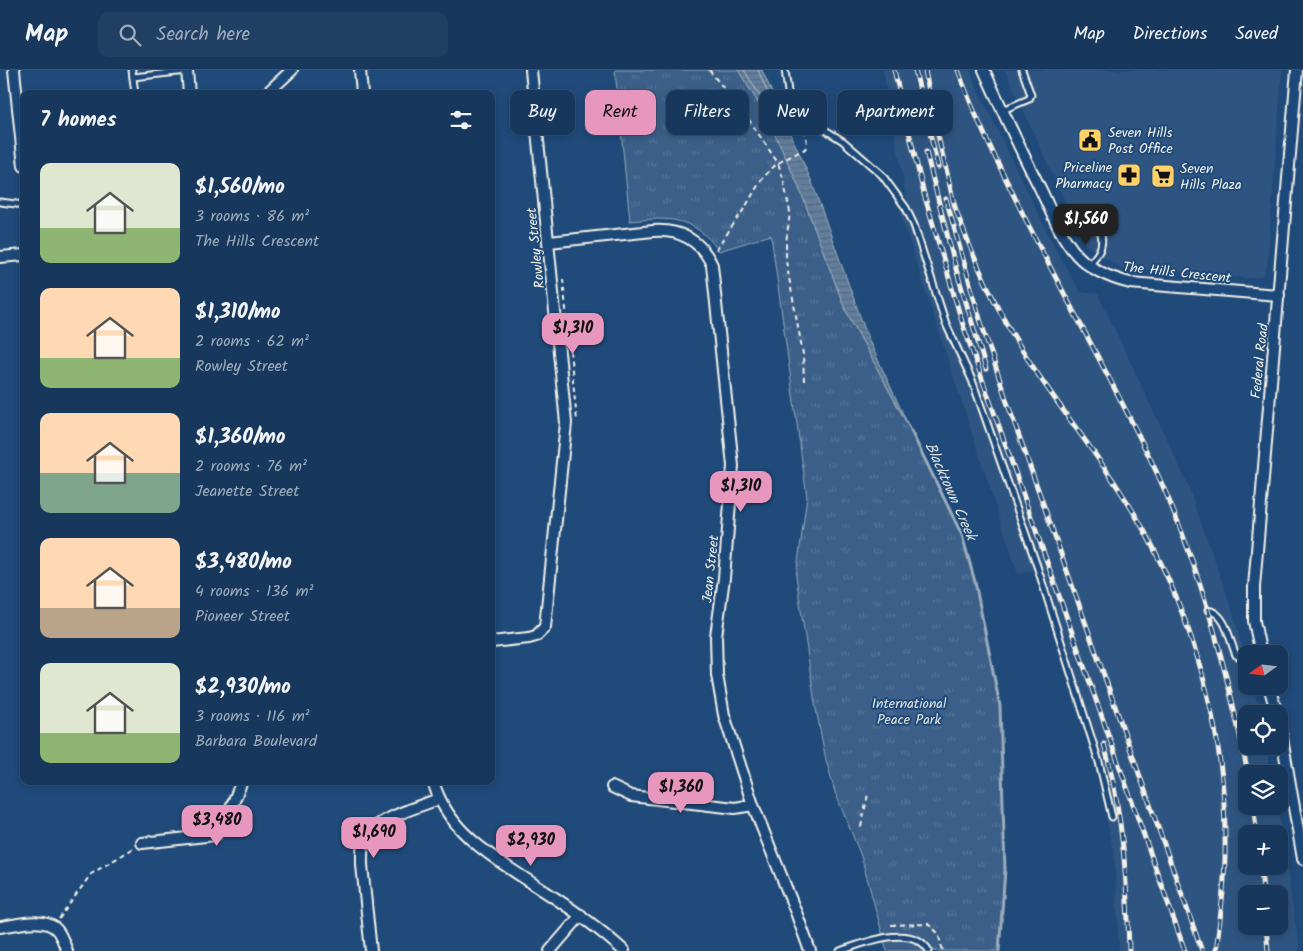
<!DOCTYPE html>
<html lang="en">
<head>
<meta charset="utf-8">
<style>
	:root { --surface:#17385c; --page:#203f62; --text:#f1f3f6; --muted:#9eacbb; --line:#365272; --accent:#e797bd }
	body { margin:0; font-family:Kalam,sans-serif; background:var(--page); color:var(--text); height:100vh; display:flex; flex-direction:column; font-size:19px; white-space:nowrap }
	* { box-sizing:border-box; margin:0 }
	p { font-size:16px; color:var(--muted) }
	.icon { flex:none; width:28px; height:28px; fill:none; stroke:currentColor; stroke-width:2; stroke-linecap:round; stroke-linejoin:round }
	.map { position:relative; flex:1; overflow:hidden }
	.sheet { position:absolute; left:20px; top:20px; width:475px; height:695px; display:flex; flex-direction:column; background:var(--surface); border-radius:10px; box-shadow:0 2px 8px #0003,0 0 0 1px var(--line) }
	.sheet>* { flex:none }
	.banner { position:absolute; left:510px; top:20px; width:475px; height:45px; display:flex; gap:10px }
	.needle { width:32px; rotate:255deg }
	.fabs { position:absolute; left:1238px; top:575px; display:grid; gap:10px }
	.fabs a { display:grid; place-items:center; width:50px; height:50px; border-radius:10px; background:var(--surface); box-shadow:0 2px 8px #0003,0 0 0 1px var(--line); font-size:25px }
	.price { position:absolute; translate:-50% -42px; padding:0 11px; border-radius:10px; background:var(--accent); color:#111; font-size:16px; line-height:32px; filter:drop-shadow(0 1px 2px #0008) }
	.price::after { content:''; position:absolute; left:50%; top:30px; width:15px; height:11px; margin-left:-8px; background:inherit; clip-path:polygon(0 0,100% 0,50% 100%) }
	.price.on { background:#222; color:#fff }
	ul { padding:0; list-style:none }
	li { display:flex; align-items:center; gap:15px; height:125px; padding:0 20px }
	li span { display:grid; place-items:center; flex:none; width:140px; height:100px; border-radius:10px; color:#555 }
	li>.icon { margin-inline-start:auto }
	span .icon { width:60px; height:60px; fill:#fffc; stroke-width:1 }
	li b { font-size:21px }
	h2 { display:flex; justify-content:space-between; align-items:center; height:60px; padding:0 20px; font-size:21px }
	.pill { padding:0 18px; border-radius:10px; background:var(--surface); box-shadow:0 2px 8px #0003,0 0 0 1px var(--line); font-size:18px; line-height:45px }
	.pill.on { background:var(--accent); color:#111 }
	header { display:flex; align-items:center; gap:30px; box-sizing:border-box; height:70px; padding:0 25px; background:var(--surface); border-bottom:1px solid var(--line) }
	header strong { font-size:24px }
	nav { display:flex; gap:28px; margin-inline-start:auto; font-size:18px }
	.search { width:350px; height:45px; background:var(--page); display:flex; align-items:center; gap:12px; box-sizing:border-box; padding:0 18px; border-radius:10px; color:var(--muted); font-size:19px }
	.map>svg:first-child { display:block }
</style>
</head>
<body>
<header>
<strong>Map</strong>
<div class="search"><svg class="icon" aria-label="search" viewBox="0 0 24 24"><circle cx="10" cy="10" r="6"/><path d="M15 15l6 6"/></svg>Search here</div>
<nav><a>Map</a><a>Directions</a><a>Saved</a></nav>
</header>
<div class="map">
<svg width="1303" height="881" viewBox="0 0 1303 881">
	<defs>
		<pattern id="park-tufts" width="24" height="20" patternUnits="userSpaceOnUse" patternTransform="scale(1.25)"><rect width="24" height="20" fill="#3a5f88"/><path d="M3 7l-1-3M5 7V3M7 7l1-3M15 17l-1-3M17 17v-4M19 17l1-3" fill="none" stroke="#577699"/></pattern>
		<pattern id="water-rules" width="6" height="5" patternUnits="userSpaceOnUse" patternTransform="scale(1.25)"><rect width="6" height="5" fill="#627e9d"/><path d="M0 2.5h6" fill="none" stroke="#58687a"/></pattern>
	</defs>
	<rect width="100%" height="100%" fill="#1f4a7a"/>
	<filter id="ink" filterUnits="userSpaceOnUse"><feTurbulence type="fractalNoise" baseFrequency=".02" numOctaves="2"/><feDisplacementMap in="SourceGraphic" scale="10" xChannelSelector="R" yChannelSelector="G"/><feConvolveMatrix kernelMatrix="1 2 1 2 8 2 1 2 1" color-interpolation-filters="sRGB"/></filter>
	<g filter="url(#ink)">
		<!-- built -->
		<g fill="#2d5581" fill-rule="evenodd">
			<path d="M883 0H970L977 18 1054 176 1080 222 1098 224 1186 410 1234 545 1246 592V616H1253L1260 644H1246V676H1267L1271 704H1246V736H1277L1300 881H1119L1114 777H1112L1100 713 1033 500 1018 504 900 143 908 136ZM1246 764H1279V796H1246ZM1246 824H1279V856H1246Z"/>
			<polygon points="1005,0 1282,0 1268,186 1267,196 1263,206 1253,208 1246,208 1121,198 1085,174 1073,156 1067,136"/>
		</g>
		<!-- park -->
		<path fill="url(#park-tufts)" stroke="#97a8b8" d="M615 0H738L767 47 799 117 845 239 912 363 962 465 975 512 1000 636 1005 800 999 881H887L861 786 835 722 826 690 815 634 796 506 807 427 771 165 719 181C693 146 670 147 630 151Z"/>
		<!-- water -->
		<polygon fill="url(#water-rules)" stroke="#9cacbb" points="738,0 762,0 811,110 868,268 912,363 845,239 799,117 767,47"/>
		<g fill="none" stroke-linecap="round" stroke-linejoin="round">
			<!-- shore -->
			<polyline stroke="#bac3ca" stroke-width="1" points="744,0 770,42 774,43 775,40 758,0"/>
			<!-- stream -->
			<polyline stroke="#9cacbb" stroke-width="3" points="911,361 962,465 975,512 1000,636 1005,800 999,881"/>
			<!-- lane casing -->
			<g stroke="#f4f1e8" stroke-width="9">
				<g id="lane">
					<polyline points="132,0 135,24"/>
					<polyline points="785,0 788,22 796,39 803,46 843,71 882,105 906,138 914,155 946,254 972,310 1037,496 1099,692 1112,747"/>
					<polyline points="133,7 187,1"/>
					<polyline points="1003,40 1029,29 1031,25 1022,0"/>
					<polyline points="0,132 24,135"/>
					<path d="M1053 145C1060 142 1068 139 1076 141 1091 143 1105 160 1101 176 1100 183 1093 190 1088 195"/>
					<path d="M1208 540C1227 544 1229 570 1236 585L1242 588 1246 587"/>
					<path d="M840 881C864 873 913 852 929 881"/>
				</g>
			</g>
			<!-- street casing -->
			<g stroke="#f4f1e8" stroke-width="14">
				<g id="street">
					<polyline points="14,0 24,96"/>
					<polyline points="187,0 189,24"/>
					<polyline points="360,0 362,24"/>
					<path d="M984 0C1002 40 1020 79 1040 118 1051 141 1060 166 1077 185 1091 200 1110 208 1130 213L1279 225"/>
					<polyline points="266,24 292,0"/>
					<path d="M549 172 653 161C679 159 701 170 712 195L733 396 724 508 716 566 717 605 724 645 753 735 797 845 810 881"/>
					<polyline points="0,187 24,185"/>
					<polyline points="491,572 529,568 536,566 545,557 566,353 531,0"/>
					<polyline points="1261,584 1254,551 1254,517 1297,0"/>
					<polyline points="1269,616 1277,644"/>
					<polyline points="1279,651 1303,789"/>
					<path d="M433 711C448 764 496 789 538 817 568 836 597 856 624 881"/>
					<polyline points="612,717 631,726 735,738 753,735"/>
					<polyline points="142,773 215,765 224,755 242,711"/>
					<path d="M0 857C16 855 45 846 57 860 62 866 64 874 67 881"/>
					<path d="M371 881 362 795C362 785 361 772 367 764 380 748 420 736 439 729"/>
					<polyline points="550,881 581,845"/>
				</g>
			</g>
			<!-- path -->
			<g stroke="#f4f1e8" stroke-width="2" stroke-dasharray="5 4" stroke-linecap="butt">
				<polyline points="709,0 747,47 778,93 783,108 790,142 786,173 786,191 803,284 804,311"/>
				<path d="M716 180 746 136 760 112 770 100 778 93 805 79C809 71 805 61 800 54"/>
				<polyline points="563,209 577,351"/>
				<polyline points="861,757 868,724"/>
				<polyline points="59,849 91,804 134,778"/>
				<polyline points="891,855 928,854 938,863 943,881"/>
			</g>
			<!-- lane -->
			<use href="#lane" stroke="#1f4a7a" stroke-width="5"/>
			<!-- street -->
			<use href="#street" stroke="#1f4a7a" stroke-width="10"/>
			<!-- rail casing -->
			<g stroke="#f4f1e8" stroke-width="5">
				<g id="rail">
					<polyline points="894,0 924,124 963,255 1185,881"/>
					<polyline points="915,0 938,97"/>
					<path d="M925 0C931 35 938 69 947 103 950 115 952 128 956 140 969 176 984 212 1002 245 1045 327 1111 394 1153 477 1198 566 1225 667 1225 767 1226 805 1221 843 1216 881"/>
					<path d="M958 0C974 45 995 87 1016 130 1061 222 1113 310 1157 403 1201 498 1227 601 1248 704"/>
					<polyline points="926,82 956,199 986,299"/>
					<polyline points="946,129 980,249 1007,332 1202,881"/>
					<path d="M1104 674C1123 743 1127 810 1129 881"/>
					<polyline points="1253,736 1257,764"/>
					<polyline points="1261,796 1263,824"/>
					<polyline points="1266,856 1268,881"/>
				</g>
			</g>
			<!-- rail -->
			<use href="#rail" stroke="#1f4a7a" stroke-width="3" stroke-dasharray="9" stroke-linecap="butt"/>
		</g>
	</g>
	<!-- icons -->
	<defs>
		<g id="civic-square" transform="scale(1.25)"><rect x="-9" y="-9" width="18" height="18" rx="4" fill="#ffd166" stroke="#1f4a7a"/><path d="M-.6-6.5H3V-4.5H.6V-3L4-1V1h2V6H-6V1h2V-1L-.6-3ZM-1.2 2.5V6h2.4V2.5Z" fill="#111"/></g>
		<g id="pharmacy-square" transform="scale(1.25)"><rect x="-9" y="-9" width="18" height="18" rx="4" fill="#ffd166" stroke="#1f4a7a"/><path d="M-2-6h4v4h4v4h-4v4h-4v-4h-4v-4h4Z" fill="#111"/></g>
		<g id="supermarket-square" transform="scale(1.25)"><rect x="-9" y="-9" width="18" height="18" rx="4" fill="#ffd166" stroke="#1f4a7a"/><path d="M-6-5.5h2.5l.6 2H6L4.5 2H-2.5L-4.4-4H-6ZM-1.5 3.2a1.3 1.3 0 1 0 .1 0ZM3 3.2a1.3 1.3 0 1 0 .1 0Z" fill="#111"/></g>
	</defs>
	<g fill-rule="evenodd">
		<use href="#civic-square" x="1090" y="70"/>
		<use href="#pharmacy-square" x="1129" y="105"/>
		<use href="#supermarket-square" x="1163" y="106"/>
	</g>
	<g text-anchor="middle" stroke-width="4" stroke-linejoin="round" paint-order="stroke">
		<!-- poi labels -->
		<g font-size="14" fill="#f4f1e8" stroke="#1f4a7a" text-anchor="start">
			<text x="1108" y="67">Seven Hills<tspan x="1108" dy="16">Post Office</tspan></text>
			<text x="1112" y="102" text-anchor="end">Priceline<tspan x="1112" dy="16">Pharmacy</tspan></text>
			<text x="1180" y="103">Seven<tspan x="1180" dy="16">Hills Plaza</tspan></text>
		</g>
		<!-- street labels -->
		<g font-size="14" fill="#f4f1e8" stroke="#1f4a7a">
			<text transform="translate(535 178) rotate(-96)" y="5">Rowley Street</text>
			<text transform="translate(1177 202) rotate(6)" y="5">The Hills Crescent</text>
			<text transform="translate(1259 291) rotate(-84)" y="5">Federal Road</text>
			<text transform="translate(710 499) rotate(-84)" y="5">Jean Street</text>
		</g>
		<!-- park labels -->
		<g font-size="14" fill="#e1e2de" stroke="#1f4a7a">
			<text x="909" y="638">International<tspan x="909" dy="16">Peace Park</tspan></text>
		</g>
		<!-- water labels -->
		<g font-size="15" font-style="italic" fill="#dee0dd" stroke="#1f4a7a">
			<text transform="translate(951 421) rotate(66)" y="5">Blacktown Creek</text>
		</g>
	</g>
</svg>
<div class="fabs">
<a><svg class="needle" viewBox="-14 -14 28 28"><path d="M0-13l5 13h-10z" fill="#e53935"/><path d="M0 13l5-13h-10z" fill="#9eacbb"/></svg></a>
<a><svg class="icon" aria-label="locate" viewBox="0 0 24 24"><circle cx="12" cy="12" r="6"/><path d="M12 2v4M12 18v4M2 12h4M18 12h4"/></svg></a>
<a><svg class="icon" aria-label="layers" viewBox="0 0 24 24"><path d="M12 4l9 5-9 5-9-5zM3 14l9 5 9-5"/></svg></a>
<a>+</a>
<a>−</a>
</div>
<b class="price on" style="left:1086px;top:176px">$1,560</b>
<b class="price" style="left:573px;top:285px">$1,310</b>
<b class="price" style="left:741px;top:443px">$1,310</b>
<b class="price" style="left:681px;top:744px">$1,360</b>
<b class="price" style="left:217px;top:777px">$3,480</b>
<b class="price" style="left:374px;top:789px">$1,690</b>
<b class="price" style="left:531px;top:797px">$2,930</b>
<div class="banner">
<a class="pill">Buy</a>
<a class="pill on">Rent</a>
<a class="pill">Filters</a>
<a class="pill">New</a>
<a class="pill">Apartment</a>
</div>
<section class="sheet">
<h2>7 homes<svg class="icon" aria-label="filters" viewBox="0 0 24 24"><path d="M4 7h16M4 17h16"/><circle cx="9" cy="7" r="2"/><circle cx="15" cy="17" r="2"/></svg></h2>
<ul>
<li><span style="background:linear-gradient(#dfe7d0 65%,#8fb573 0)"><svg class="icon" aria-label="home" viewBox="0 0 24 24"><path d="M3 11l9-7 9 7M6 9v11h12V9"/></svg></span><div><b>$1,560/mo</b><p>3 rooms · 86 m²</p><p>The Hills Crescent</p></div></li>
<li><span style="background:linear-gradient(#ffd9b3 70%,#8fb573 0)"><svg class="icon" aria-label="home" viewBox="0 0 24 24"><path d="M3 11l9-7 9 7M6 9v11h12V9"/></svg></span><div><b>$1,310/mo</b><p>2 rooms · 62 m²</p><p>Rowley Street</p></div></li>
<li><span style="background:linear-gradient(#ffd9b3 60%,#7fa58c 0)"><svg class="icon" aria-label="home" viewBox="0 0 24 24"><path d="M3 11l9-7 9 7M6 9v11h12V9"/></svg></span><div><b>$1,360/mo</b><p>2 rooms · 76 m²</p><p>Jeanette Street</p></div></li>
<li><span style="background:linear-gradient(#ffd9b3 70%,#b9a48a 0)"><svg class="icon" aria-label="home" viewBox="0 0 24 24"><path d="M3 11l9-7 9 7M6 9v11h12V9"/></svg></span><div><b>$3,480/mo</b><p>4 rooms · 136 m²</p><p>Pioneer Street</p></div></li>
<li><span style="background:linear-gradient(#dfe7d0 70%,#8fb573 0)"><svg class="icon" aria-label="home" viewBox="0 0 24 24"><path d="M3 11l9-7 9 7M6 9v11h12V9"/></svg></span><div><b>$2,930/mo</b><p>3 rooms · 116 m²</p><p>Barbara Boulevard</p></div></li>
</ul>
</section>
</div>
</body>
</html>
